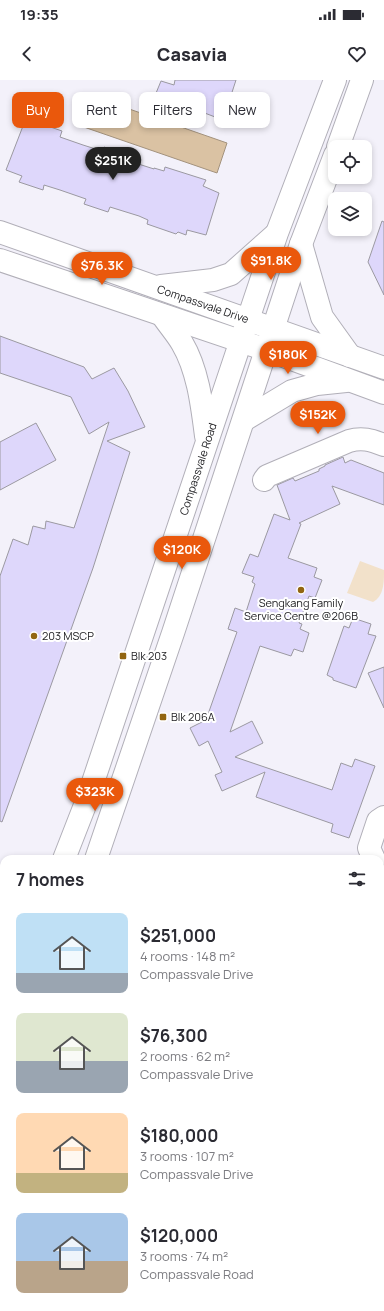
<!DOCTYPE html>
<html lang="en">
<head>
<meta charset="utf-8">
<style>
	:root { --surface:#fff; --page:#f2f2f3; --text:#2b2b33; --muted:#7c7c81; --accent:#ea580c }
	body { margin:0; font-family:Manrope,sans-serif; background:var(--page); color:var(--text); height:100vh; display:flex; flex-direction:column; font-size:15px; white-space:nowrap }
	* { box-sizing:border-box; margin:0 }
	p { font-size:13px; color:var(--muted) }
	.icon { flex:none; width:22px; height:22px; fill:none; stroke:currentColor; stroke-width:2; stroke-linecap:round; stroke-linejoin:round }
	.map { position:relative; flex:1; overflow:hidden }
	.drawer { position:absolute; left:0px; top:775px; width:384px; height:456px; display:flex; flex-direction:column; background:var(--surface); border-radius:12px 12px 0 0; box-shadow:0 2px 6px #0003 }
	.drawer>* { flex:none }
	.guide { position:absolute; left:12px; top:12px; width:360px; height:36px; display:flex; gap:8px }
	.fabs { position:absolute; left:328px; top:60px; display:grid; gap:8px }
	.fabs a { display:grid; place-items:center; width:44px; height:44px; border-radius:8px; background:var(--surface); box-shadow:0 2px 6px #0003; font-size:20px }
	.price { position:absolute; translate:-50% -34px; padding:0 9px; border-radius:14px; background:var(--accent); color:#fff; font-size:13px; line-height:26px; filter:drop-shadow(0 1px 2px #0008) }
	.price::after { content:''; position:absolute; left:50%; top:24px; width:12px; height:9px; margin-left:-6px; background:inherit; clip-path:polygon(0 0,100% 0,50% 100%) }
	.price.active { background:#222; color:#fff }
	ul { padding:0; list-style:none }
	li { display:flex; align-items:center; gap:12px; height:100px; padding:0 16px }
	li span { display:grid; place-items:center; flex:none; width:112px; height:80px; border-radius:8px; color:#555 }
	li>.icon { margin-inline-start:auto }
	span .icon { width:48px; height:48px; fill:#fffc; stroke-width:1 }
	li b { font-size:17px }
	h2 { display:flex; justify-content:space-between; align-items:center; height:48px; padding:0 16px; font-size:17px }
	.chip { padding:0 14px; border-radius:8px; background:var(--surface); box-shadow:0 2px 6px #0003; font-size:14px; line-height:36px }
	.chip.active { background:var(--accent); color:#fff }
	.status { display:flex; justify-content:space-between; align-items:center; height:28px; padding:0 20px; background:var(--surface); direction:ltr }
	.status svg { height:11px; fill:currentColor }
	header { display:flex; justify-content:space-between; align-items:center; height:52px; padding:0 16px; background:var(--surface); font-size:18px; font-weight:800 }
	.map>svg:first-child { display:block }
</style>
</head>
<body>
<div class="status"><b>19:35</b><svg viewBox="0 0 49 12"><path d="M0 12V9h3v3zM5 12V6h3v6zM10 12V3h3v9zM15 12V0h3v12zM26 1h20v11H26zM47 4h2v5h-2z"/></svg></div>
<header><svg class="icon" aria-label="back" viewBox="0 0 24 24"><path d="M15 5l-7 7 7 7"/></svg>Casavia<svg class="icon" aria-label="heart" viewBox="0 0 24 24"><path d="M12 20l-8-8c-3-5 5-10 8-4 3-6 11-1 8 4z"/></svg></header>
<div class="map">
<svg width="384" height="1231" viewBox="0 0 384 1231">
	<rect width="100%" height="100%" fill="#f3f1fa"/>
	<!-- green -->
	<g fill="#f2e1ca">
		<path d="M360 481 384 490C384 502 384 516 373 522L347 513Z"/>
		<polygon points="380,1070 384,1072 384,1182 380,1187"/>
	</g>
	<!-- water -->
	<polygon fill="#dac2a3" stroke="#a3927d" points="89,15 227,63 217,93 78,45"/>
	<!-- building -->
	<g fill="#ded7fb" stroke="#9b99a1">
		<polygon points="175,0 236,0 223,40 202,32 200,37 175,29 178,25 154,18 161,1 174,5"/>
		<polygon points="39,43 62,51 60,57 83,65 102,71 104,67 128,75 126,80 154,89 154,88 164,91 165,87 206,100 203,106 219,113 206,155 187,150 186,155 178,152 176,154 147,144 148,140 139,136 110,127 108,132 84,124 86,119 60,110 44,105 43,110 19,102 22,96 6,90 23,46 38,46"/>
		<polygon points="382,141 384,142 384,215 368,182"/>
		<polygon points="0,256 84,287 92,299 114,288 128,311 145,347 107,361 130,372 93,488 2,742 0,741 0,496 13,459 28,465 33,446 45,449 46,441 74,448 109,342 89,354 71,317 0,293"/>
		<polygon points="36,343 56,380 0,410 0,362"/>
		<polygon points="343,377 345,383 351,380 384,393 384,425 332,406 340,424 299,443 301,444 288,478 317,488 314,497 322,500 315,518 309,516 299,543 302,544 300,549 309,553 303,572 294,569 291,576 260,566 230,652 252,641 263,663 235,677 332,710 341,683 352,687 355,679 375,686 349,758 331,752 333,744 256,717 265,692 222,711 215,695 222,692 208,661 199,666 190,648 206,640 237,552 228,549 235,528 246,532 255,504 252,502 254,497 242,493 250,474 258,477 274,434 290,440 277,405 293,398 295,401 319,391 319,389 325,386 325,385"/>
		<polygon points="353,538 371,544 368,554 376,556 356,608 333,600 333,598 327,595 344,546 349,548"/>
		<polygon points="384,587 384,628 368,593"/>
	</g>
	<g fill="none" stroke-linecap="round" stroke-linejoin="round">
		<!-- minor casing -->
		<g stroke="#b1afb8" stroke-width="24">
			<g id="minor">
				<polyline points="338,67 362,0"/>
				<polyline points="0,152 384,288"/>
				<polyline points="301,164 322,237 350,276"/>
				<polyline points="0,180 267,270 384,313"/>
				<polyline points="161,206 213,200 231,194 276,154"/>
				<path d="M162 235C168 244 176 253 182 263 198 290 202 325 206 356"/>
				<polyline points="244,340 292,311 317,304 346,301"/>
				<path d="M264 400 267 396 349 361C362 357 371 360 384 365"/>
				<polyline points="64,779 87,720 277,153 335,0"/>
				<polyline points="96,779 173,553 301,164 335,75"/>
				<polyline points="374,779 369,768 378,741 384,737"/>
				<polyline points="0,940 4,936"/>
				<polyline points="380,1217 384,1213"/>
			</g>
		</g>
		<!-- major casing -->
		<g stroke="#b1afb8" stroke-width="24">
			<g id="major">
				<polyline points="0,845 4,843"/>
				<polyline points="0,899 4,903"/>
				<polyline points="0,955 4,959"/>
				<polyline points="0,991 4,991"/>
				<polyline points="250,1227 253,1231"/>
				<polyline points="295,1227 299,1231"/>
			</g>
		</g>
		<!-- minor -->
		<use href="#minor" stroke="#fff" stroke-width="22"/>
		<!-- major -->
		<use href="#major" stroke="#fff" stroke-width="22"/>
		<!-- rail casing -->
		<g stroke="#424246" stroke-width="4.5">
			<g id="rail">
				<polyline points="0,920 4,924"/>
				<polyline points="0,935 4,938"/>
				<polyline points="270,1227 273,1231"/>
				<polyline points="292,1227 296,1231"/>
			</g>
		</g>
		<!-- rail -->
		<use href="#rail" stroke="#fff" stroke-width="3" stroke-dasharray="9" stroke-linecap="butt"/>
	</g>
	<!-- markers -->
	<g fill="#926511" stroke="#fff" stroke-width="1.5">
		<circle cx="301" cy="510" r="4"/>
		<circle cx="34" cy="556" r="4"/>
		<rect x="119" y="572" width="8" height="8" rx="2"/>
		<rect x="159" y="633" width="8" height="8" rx="2"/>
	</g>
	<g text-anchor="middle" stroke-width="4" stroke-linejoin="round" paint-order="stroke">
		<!-- street labels -->
		<g font-size="11" fill="#222225" stroke="#fff">
			<text transform="translate(203 224) rotate(19)" y="4">Compassvale Drive</text>
			<text transform="translate(198 389) rotate(-72)" y="4">Compassvale Road</text>
		</g>
		<!-- poi labels -->
		<g font-size="11" fill="#222225" stroke="#fff" text-anchor="start">
			<text x="301" y="527" text-anchor="middle">Sengkang Family<tspan x="301" dy="13">Service Centre @206B</tspan></text>
			<text x="42" y="560">203 MSCP</text>
			<text x="131" y="580">Blk 203</text>
			<text x="171" y="641">Blk 206A</text>
		</g>
	</g>
</svg>
<div class="fabs">
<a><svg class="icon" aria-label="locate" viewBox="0 0 24 24"><circle cx="12" cy="12" r="6"/><path d="M12 2v4M12 18v4M2 12h4M18 12h4"/></svg></a>
<a><svg class="icon" aria-label="layers" viewBox="0 0 24 24"><path d="M12 4l9 5-9 5-9-5zM3 14l9 5 9-5"/></svg></a>
</div>
<b class="price active" style="left:113px;top:101px">$251K</b>
<b class="price" style="left:271px;top:201px">$91.8K</b>
<b class="price" style="left:102px;top:206px">$76.3K</b>
<b class="price" style="left:288px;top:295px">$180K</b>
<b class="price" style="left:318px;top:355px">$152K</b>
<b class="price" style="left:182px;top:490px">$120K</b>
<b class="price" style="left:95px;top:732px">$323K</b>
<div class="guide">
<a class="chip active">Buy</a>
<a class="chip">Rent</a>
<a class="chip">Filters</a>
<a class="chip">New</a>
</div>
<section class="drawer">
<h2>7 homes<svg class="icon" aria-label="filters" viewBox="0 0 24 24"><path d="M4 7h16M4 17h16"/><circle cx="9" cy="7" r="2"/><circle cx="15" cy="17" r="2"/></svg></h2>
<ul>
<li><span style="background:linear-gradient(#bfe0f5 75%,#9aa5b1 0)"><svg class="icon" aria-label="home" viewBox="0 0 24 24"><path d="M3 11l9-7 9 7M6 9v11h12V9"/></svg></span><div><b>$251,000</b><p>4 rooms · 148 m²</p><p>Compassvale Drive</p></div></li>
<li><span style="background:linear-gradient(#dfe7d0 60%,#9aa5b1 0)"><svg class="icon" aria-label="home" viewBox="0 0 24 24"><path d="M3 11l9-7 9 7M6 9v11h12V9"/></svg></span><div><b>$76,300</b><p>2 rooms · 62 m²</p><p>Compassvale Drive</p></div></li>
<li><span style="background:linear-gradient(#ffd9b3 75%,#c2b280 0)"><svg class="icon" aria-label="home" viewBox="0 0 24 24"><path d="M3 11l9-7 9 7M6 9v11h12V9"/></svg></span><div><b>$180,000</b><p>3 rooms · 107 m²</p><p>Compassvale Drive</p></div></li>
<li><span style="background:linear-gradient(#a9c7e8 60%,#b9a48a 0)"><svg class="icon" aria-label="home" viewBox="0 0 24 24"><path d="M3 11l9-7 9 7M6 9v11h12V9"/></svg></span><div><b>$120,000</b><p>3 rooms · 74 m²</p><p>Compassvale Road</p></div></li>
</ul>
</section>
</div>
</body>
</html>
